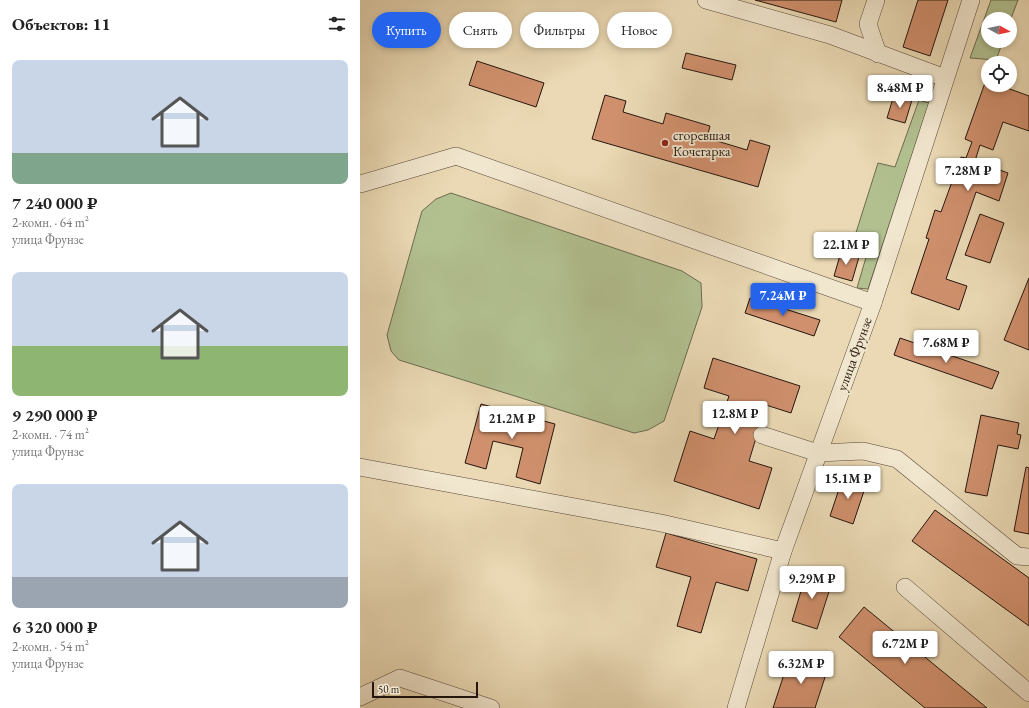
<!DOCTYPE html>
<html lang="ru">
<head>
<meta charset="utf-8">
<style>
	:root { --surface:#fff; --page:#f2f2f2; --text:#222; --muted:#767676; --accent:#2563eb }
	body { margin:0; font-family:"EB Garamond",serif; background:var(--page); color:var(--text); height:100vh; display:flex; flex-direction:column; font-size:15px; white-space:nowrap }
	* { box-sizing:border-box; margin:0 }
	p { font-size:13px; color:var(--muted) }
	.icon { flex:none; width:22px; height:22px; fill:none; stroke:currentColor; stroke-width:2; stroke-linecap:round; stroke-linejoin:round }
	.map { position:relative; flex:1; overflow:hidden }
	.details { display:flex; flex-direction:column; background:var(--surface); width:360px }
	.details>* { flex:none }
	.top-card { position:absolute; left:12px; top:12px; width:380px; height:36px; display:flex; gap:8px }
	.needle { width:26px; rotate:98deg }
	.tools { position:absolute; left:621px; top:12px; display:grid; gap:8px }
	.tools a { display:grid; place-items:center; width:36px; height:36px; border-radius:50%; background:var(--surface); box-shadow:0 2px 6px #0003; font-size:20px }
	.scale { position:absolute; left:12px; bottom:10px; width:106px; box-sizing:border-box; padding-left:4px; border:2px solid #25160e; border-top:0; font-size:11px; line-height:14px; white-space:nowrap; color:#25160e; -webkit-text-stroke:3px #f1e6ce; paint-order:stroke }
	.price { position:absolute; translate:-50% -34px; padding:0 9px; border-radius:4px; background:#fff; color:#222; font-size:13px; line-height:26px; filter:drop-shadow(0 1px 2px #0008) }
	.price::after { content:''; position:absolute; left:50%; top:24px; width:12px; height:9px; margin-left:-6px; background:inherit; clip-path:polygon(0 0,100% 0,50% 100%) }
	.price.selected { background:var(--accent); color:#fff }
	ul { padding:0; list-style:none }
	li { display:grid; align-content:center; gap:8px; height:212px; padding:0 12px }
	li span { display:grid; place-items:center; height:124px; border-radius:8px; color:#555 }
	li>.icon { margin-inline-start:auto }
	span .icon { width:72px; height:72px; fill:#fffc; stroke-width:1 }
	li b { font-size:17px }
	h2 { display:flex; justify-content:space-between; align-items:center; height:48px; padding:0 12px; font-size:17px }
	.chip { padding:0 14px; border-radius:18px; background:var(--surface); box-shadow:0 2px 6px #0003; font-size:14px; line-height:36px }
	.chip.selected { background:var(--accent); color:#fff }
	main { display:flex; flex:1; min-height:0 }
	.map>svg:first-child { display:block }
</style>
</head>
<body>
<main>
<section class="details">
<h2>Объектов: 11<svg class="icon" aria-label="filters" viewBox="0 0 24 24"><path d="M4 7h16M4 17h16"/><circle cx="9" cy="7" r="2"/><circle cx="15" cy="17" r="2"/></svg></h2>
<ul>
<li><span style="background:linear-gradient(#c9d6e8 75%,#7fa58c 0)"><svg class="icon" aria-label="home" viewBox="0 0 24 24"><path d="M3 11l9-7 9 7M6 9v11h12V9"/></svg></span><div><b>7 240 000 ₽</b><p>2-комн. · 64 m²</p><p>улица Фрунзе</p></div></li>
<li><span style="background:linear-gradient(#c9d6e8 60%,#8fb573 0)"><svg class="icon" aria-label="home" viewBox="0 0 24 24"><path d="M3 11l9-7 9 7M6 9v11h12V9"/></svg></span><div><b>9 290 000 ₽</b><p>2-комн. · 74 m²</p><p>улица Фрунзе</p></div></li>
<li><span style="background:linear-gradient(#c9d6e8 75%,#9aa5b1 0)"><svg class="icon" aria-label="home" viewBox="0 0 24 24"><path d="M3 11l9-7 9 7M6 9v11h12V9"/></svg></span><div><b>6 320 000 ₽</b><p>2-комн. · 54 m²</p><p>улица Фрунзе</p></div></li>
</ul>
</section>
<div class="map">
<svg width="669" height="708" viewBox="0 0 669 708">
	<rect width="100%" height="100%" fill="#ead9b4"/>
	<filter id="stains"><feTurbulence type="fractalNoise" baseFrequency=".005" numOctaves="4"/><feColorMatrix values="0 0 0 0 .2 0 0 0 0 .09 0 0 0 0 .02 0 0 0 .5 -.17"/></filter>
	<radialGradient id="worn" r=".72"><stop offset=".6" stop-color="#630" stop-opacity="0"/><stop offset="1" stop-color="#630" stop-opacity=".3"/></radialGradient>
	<!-- green -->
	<g fill="#b2c090" stroke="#6c6b4f">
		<polygon points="631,0 658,0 650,21 650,19 628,19 628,41 643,41 636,60 610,58"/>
		<polygon points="559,100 569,103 508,289 497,288 509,247 493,242 518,163 535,167"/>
		<polygon points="91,193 322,271 341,283 342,307 304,421 288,430 274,433 39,360 31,351 27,335 62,211 76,199"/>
	</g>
	<!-- building -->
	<g fill="#d0906d" stroke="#25160e">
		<polygon points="395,0 482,0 476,22"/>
		<polygon points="558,0 588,0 570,56 543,47"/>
		<polygon points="326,53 376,65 372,80 322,68"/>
		<polygon points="117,61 184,83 176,107 109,85"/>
		<polygon points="626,80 628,81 628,85 639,85 669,96 669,131 643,122 633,150 620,145 615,161 648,173 639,201 616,192 586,279 607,286 599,310 551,293 569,239 566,238 575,210 581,212 601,157 606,158 612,142 605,139"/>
		<polygon points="245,95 266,101 263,112 303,124 306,113 350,126 347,138 387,150 390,140 410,146 398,187 232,139"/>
		<polygon points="534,95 552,100 545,123 527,118"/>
		<polygon points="620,214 644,223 630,263 605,255"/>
		<polygon points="481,252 499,257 492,281 474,276"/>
		<polygon points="669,278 669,350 644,340"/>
		<polygon points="390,298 460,320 454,336 385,313"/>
		<polygon points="540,338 639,372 632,389 534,355"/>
		<polygon points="353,358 440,386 431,413 406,405 389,461 412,468 399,509 314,481 330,431 354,439 369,396 344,388"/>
		<polygon points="121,404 195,424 180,484 156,477 163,448 133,441 126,469 105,463"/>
		<polygon points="621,415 659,423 657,434 661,435 658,449 638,445 627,496 605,492"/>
		<polygon points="666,467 669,468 669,534 654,531"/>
		<polygon points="483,477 506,485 493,524 470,516"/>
		<polygon points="575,510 669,578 669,626 552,541"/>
		<polygon points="306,533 397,559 388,591 356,582 341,633 317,626 331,577 296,567"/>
		<polygon points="447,571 473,579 457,629 432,621"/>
		<polygon points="504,607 627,708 565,708 479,637"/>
		<polygon points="430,656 468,668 455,708 413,708"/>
	</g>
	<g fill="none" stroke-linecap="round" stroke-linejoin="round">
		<!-- minor casing -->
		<g stroke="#564738" stroke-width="18">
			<g id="minor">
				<polyline points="346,0 470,35 585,78"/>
				<polyline points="516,0 508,24 518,54"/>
				<polyline points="0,184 96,156 513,303"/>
				<polyline points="402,435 458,453 503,451 537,459 657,556 669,557"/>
				<polyline points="0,467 301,523 423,551"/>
				<polyline points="545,587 669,693"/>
				<polyline points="0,697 40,678 131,708"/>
				<polyline points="376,708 423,551 513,303 611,0"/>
			</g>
		</g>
		<!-- minor -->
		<use href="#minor" stroke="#f1e6ce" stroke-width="17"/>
	</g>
	<!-- markers -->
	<circle fill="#8f2418" stroke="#f1e6ce" stroke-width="1.5" cx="305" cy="143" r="4"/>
	<g text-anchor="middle" stroke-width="3.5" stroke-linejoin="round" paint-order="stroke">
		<!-- poi labels -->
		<g font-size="14" fill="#25160e" stroke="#f1e6ce" text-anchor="start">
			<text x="313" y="140">сгоревшая<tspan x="313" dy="16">Кочегарка</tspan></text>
		</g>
		<!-- street labels -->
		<g font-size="14" fill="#25160e" stroke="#f1e6ce">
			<text transform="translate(494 354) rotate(-70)" y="5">улица Фрунзе</text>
		</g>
	</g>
	<rect width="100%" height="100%" filter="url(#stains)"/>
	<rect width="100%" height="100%" fill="url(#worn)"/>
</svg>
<div class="tools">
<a><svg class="needle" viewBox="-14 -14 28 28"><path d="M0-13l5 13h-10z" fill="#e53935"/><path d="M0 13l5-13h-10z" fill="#767676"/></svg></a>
<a><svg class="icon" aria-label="locate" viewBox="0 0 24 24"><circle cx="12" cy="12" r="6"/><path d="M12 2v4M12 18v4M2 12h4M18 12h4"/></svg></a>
</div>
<div class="scale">50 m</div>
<b class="price" style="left:540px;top:109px">8.48M ₽</b>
<b class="price" style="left:608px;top:192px">7.28M ₽</b>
<b class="price" style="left:486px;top:266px">22.1M ₽</b>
<b class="price selected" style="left:423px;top:317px">7.24M ₽</b>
<b class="price" style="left:586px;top:364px">7.68M ₽</b>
<b class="price" style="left:375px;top:435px">12.8M ₽</b>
<b class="price" style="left:152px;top:440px">21.2M ₽</b>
<b class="price" style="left:488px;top:500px">15.1M ₽</b>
<b class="price" style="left:452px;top:600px">9.29M ₽</b>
<b class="price" style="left:545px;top:665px">6.72M ₽</b>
<b class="price" style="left:441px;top:685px">6.32M ₽</b>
<div class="top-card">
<a class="chip selected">Купить</a>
<a class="chip">Снять</a>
<a class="chip">Фильтры</a>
<a class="chip">Новое</a>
</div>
</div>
</main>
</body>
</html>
